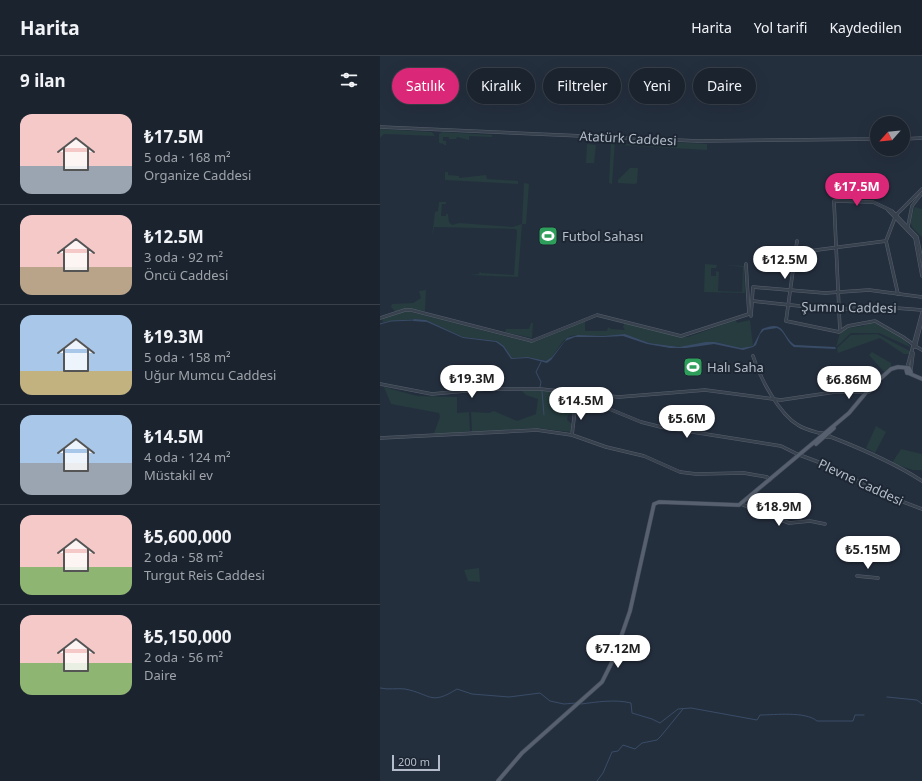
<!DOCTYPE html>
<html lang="tr">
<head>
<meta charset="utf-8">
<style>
	:root { --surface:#1b232e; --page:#242b36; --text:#f1f3f6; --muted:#a0a4aa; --line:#39404a; --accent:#db2777 }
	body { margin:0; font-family:"Noto Sans",sans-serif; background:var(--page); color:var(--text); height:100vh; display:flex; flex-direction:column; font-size:15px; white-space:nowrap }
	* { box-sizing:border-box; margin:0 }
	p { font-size:13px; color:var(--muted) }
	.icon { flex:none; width:22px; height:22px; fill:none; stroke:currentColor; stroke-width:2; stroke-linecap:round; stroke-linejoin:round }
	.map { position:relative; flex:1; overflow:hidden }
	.details { display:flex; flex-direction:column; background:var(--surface); width:380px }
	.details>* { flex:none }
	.guide { position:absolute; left:12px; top:12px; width:380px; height:36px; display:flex; gap:8px }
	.needle { width:26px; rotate:243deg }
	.tools { position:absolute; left:490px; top:60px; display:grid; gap:8px }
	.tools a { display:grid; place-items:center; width:40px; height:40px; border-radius:50%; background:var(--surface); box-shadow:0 4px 16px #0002,0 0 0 1px var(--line); font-size:20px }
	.scale { position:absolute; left:12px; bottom:10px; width:48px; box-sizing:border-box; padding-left:4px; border:2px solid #b4bcc9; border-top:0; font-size:11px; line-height:14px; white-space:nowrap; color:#b4bcc9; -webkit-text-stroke:3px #1d2633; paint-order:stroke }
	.price { position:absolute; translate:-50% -34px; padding:0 9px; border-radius:14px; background:#fff; color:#222; font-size:13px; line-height:26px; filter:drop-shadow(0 1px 2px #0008) }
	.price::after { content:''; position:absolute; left:50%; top:24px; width:12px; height:9px; margin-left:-6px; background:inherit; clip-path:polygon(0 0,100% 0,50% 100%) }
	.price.on { background:var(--accent); color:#fff }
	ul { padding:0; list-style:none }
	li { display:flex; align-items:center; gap:12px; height:100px; padding:0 20px }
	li+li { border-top:1px solid var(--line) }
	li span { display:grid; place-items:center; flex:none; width:112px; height:80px; border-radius:12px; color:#555 }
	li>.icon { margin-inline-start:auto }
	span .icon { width:48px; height:48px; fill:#fffc; stroke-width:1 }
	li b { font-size:17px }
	h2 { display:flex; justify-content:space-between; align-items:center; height:48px; padding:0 20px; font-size:17px }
	.tag { padding:0 14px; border-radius:18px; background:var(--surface); box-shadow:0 4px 16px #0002,0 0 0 1px var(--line); font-size:14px; line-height:36px }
	.tag.on { background:var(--accent); color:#fff }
	header { display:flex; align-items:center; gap:24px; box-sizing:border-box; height:56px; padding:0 20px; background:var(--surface); border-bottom:1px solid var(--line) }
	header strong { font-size:19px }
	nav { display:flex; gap:22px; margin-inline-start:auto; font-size:14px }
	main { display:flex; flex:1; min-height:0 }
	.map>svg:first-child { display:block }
</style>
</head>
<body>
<header>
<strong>Harita</strong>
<nav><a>Harita</a><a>Yol tarifi</a><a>Kaydedilen</a></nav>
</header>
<main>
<section class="details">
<h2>9 ilan<svg class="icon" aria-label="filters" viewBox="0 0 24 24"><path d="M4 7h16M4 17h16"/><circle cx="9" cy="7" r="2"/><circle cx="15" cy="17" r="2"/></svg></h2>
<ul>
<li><span style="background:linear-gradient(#f6c9c9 65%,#9aa5b1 0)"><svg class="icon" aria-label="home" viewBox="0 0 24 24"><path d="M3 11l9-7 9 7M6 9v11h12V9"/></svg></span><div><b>₺17.5M</b><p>5 oda · 168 m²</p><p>Organize Caddesi</p></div></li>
<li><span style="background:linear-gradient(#f6c9c9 65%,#b9a48a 0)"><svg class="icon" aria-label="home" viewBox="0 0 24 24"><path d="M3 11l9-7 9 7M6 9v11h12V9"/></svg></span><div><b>₺12.5M</b><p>3 oda · 92 m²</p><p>Öncü Caddesi</p></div></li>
<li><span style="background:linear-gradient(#a9c7e8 70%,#c2b280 0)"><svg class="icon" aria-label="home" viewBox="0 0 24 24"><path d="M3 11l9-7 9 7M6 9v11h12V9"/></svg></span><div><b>₺19.3M</b><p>5 oda · 158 m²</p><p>Uğur Mumcu Caddesi</p></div></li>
<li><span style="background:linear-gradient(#a9c7e8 60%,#9aa5b1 0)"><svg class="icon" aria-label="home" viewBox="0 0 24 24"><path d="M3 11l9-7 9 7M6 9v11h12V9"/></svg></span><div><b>₺14.5M</b><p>4 oda · 124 m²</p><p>Müstakil ev</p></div></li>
<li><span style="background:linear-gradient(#f6c9c9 65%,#8fb573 0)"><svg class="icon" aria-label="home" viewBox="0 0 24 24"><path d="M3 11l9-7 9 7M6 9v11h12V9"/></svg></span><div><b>₺5,600,000</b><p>2 oda · 58 m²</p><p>Turgut Reis Caddesi</p></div></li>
<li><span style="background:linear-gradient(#f6c9c9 60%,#8fb573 0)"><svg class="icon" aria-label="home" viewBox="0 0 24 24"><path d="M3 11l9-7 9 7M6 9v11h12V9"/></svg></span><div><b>₺5,150,000</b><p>2 oda · 56 m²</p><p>Daire</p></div></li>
</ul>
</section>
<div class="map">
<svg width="542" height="725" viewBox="0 0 542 725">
	<rect width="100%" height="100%" fill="#242f3e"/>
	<!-- green -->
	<g fill="#263c3f">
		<polygon points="0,73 52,76 55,80 4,78 0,82"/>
		<polygon points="62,76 112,79 112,81 89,80 89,84 77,81 76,83 69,83 69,81 63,81 63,85 66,85 66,89 64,89 64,88 59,87 59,78"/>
		<polygon points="221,83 233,83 235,85 232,128 229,127 231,85"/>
		<polygon points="242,84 242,87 249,88 251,84 327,88 327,94 239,89"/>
		<polygon points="207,88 216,89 214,107 206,107"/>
		<polygon points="250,112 258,112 257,127 255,128 238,127 238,124"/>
		<polygon points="65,116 68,116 68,119 79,120 79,122 106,119 107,123 138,125 138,128 65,124"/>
		<polygon points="144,127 149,128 146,168 142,168 138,221 90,219 99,218 100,215 101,217 134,219 137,175 136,173 54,171 52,181 55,156 58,155 59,146 66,146 66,148 62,148 61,160 66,160 66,158 68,158 69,166 72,169 79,167 133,171 142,168"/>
		<path d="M535 151 542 153V181C529 169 527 167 535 151Z"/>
		<polygon points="325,208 337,209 336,212 331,212 331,220 336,220 336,215 339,216 338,235 362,236 363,211 344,209 364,210 365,237 324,236"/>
		<polygon points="46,234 45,255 23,253 16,256 11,251 12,248 33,247 41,242 39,235"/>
		<polygon points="27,255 148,286 157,285 205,265 205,275 227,275 228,271 231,273 245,274 243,271 245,266 302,281 308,281 356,264 357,267 370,264 373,290 361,292 335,286 299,291 269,287 245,278 223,280 198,279 190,280 183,285 172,301 166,305 148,301 132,302 125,291 117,285 83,281 46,264 34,263 3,266 2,262"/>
		<polygon points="493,266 521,281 532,292 499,277 471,277 456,291 460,277 469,272 483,270"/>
		<polygon points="151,267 153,267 152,282 125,276 126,273 149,273"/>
		<polygon points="497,278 530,295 530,298 524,298 500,282 458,297 457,292 471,279"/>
		<polygon points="492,296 511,307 511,310 504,316 489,299"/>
		<polygon points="4,331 37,340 77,341 77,357 89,356 90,375 59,379 54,377 60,361 59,357 11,348"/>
		<polygon points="161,334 196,338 194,358 188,359 187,364 193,369 191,376 156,372 92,376 91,356 109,357 114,355 137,365 156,358 158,343 146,339 142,335"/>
		<polygon points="496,370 506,376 495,397 486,392"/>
		<polygon points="521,393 542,398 542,414 533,414 512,407"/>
		<polygon points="99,512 100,526 88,525 84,514"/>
	</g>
	<!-- water -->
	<path fill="#394c67" d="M34 263 46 264 83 281 117 285 124 290 132 302 148 301 166 305 172 301 187 282 198 279 223 280 245 278 269 287 299 291 326 286H335L361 292 373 290 382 273C406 263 401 280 415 289L455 291 456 293 414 291C406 286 405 275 397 272L384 274 380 278 376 289 373 291 363 294 334 288 306 292H290L267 288 243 280 224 281H195L185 285 171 304 167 307 148 302 131 303 123 291 116 286 83 282 47 266 33 265Z"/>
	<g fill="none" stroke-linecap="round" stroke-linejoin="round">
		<!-- stream -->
		<g stroke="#394c67" stroke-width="1">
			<polyline points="0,268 11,265 35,264"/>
			<polyline points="160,331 161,326 156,316 161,306"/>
			<polyline points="162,335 164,359"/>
			<path d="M0 632C8 634 17 632 25 633 51 638 50 650 77 633L92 638 129 641 160 637 170 645 184 648 196 647"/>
			<polyline points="507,641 537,644 542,648"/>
			<path d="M201 648C217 646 235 643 251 647L252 657 272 663 280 667 298 653 311 652 377 664 380 659C395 659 425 655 437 665H473L475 659H484"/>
			<polyline points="217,725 223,717 232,696 238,695 243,689 255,693 262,687 277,684 281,680 303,653"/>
		</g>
		<!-- minor casing -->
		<g stroke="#565f6c" stroke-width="3.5">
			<g id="minor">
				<polyline points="0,71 318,85 497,83"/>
				<polyline points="523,83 542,82"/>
				<polyline points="508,154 535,182 542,220"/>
				<polyline points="528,170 532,150 542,137"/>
				<polyline points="417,185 406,265 459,276 468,270 495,265 523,281 534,289"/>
				<polyline points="429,195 506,185"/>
				<polyline points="518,238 506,185 516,159 542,133"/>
				<polyline points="373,245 448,253 468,253 490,250 505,253 516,252 542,254"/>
				<polyline points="371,260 373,231 445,237 489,234 542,241"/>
				<polyline points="0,262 25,254 31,254 152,285 217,259 301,280 369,258 366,208"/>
				<polyline points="460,275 454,145 493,146 512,155 537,181 542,205"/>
				<polyline points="535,290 542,294"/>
				<polyline points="535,291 542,264"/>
				<path d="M373 300C380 322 399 358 418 369 424 373 432 375 439 377"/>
				<polyline points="527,312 542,257"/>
				<polyline points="531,313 533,297"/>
				<polyline points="0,328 52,338 107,333 160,333 239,341 325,334 401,344 455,336 489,336"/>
				<polyline points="196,349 227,352 261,366 281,371 401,390 417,398 457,413 497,436 542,453"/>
				<polygon points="439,377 445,377 451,381 444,381"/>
				<polyline points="192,379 197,336"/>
				<path d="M451 381C482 393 513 406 542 425"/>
				<polyline points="0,382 157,374 192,379 226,391 264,400 300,416 316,418 364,417 387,421 390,424"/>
				<polyline points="361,448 409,467 430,465 445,468"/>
				<polyline points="477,520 498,522"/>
			</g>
		</g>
		<!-- major casing -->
		<g stroke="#414a57" stroke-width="4.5">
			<g id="major">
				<polyline points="528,317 542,323"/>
				<polyline points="436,388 454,372"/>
				<polyline points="118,725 142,697 222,626 233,604 250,555 274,448 279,446 359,449 469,357 489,333 511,313 518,311 529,312 531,316 527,317 526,313"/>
			</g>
		</g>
		<!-- minor -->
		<use href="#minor" stroke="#38414e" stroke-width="2.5"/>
		<!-- major -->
		<use href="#major" stroke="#56606e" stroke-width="3.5"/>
	</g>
	<!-- icons -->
	<defs>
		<g id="stadium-square" transform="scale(1)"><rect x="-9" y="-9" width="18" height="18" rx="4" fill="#2e9e5b" stroke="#1d2633"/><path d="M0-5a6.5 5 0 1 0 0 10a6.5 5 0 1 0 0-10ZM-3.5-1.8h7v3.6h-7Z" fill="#fff"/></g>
	</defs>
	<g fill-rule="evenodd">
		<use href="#stadium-square" x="168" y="180"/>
		<use href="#stadium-square" x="313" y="311"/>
	</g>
	<g text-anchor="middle" stroke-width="4" stroke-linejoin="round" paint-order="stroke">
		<!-- street labels -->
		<g font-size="13" fill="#b4bcc9" stroke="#1d2633">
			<text transform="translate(248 82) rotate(3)" y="5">Atatürk Caddesi</text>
			<text transform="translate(469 251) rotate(1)" y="5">Şumnu Caddesi</text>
			<text transform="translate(481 426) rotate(25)" y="5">Plevne Caddesi</text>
		</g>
		<!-- poi labels -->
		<g font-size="13" fill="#b4bcc9" stroke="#1d2633" text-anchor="start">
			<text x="182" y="185">Futbol Sahası</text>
			<text x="327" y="316">Halı Saha</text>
		</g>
	</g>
</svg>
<div class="tools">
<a><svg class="needle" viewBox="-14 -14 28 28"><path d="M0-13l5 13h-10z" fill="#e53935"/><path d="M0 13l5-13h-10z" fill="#a0a4aa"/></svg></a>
</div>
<div class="scale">200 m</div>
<b class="price on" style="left:477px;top:151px">₺17.5M</b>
<b class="price" style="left:405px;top:224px">₺12.5M</b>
<b class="price" style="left:92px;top:343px">₺19.3M</b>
<b class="price" style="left:469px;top:344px">₺6.86M</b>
<b class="price" style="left:201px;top:365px">₺14.5M</b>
<b class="price" style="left:307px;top:383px">₺5.6M</b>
<b class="price" style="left:399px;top:471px">₺18.9M</b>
<b class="price" style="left:488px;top:514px">₺5.15M</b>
<b class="price" style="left:238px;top:613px">₺7.12M</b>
<div class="guide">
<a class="tag on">Satılık</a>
<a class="tag">Kiralık</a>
<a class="tag">Filtreler</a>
<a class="tag">Yeni</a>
<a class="tag">Daire</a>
</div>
</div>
</main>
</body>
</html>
